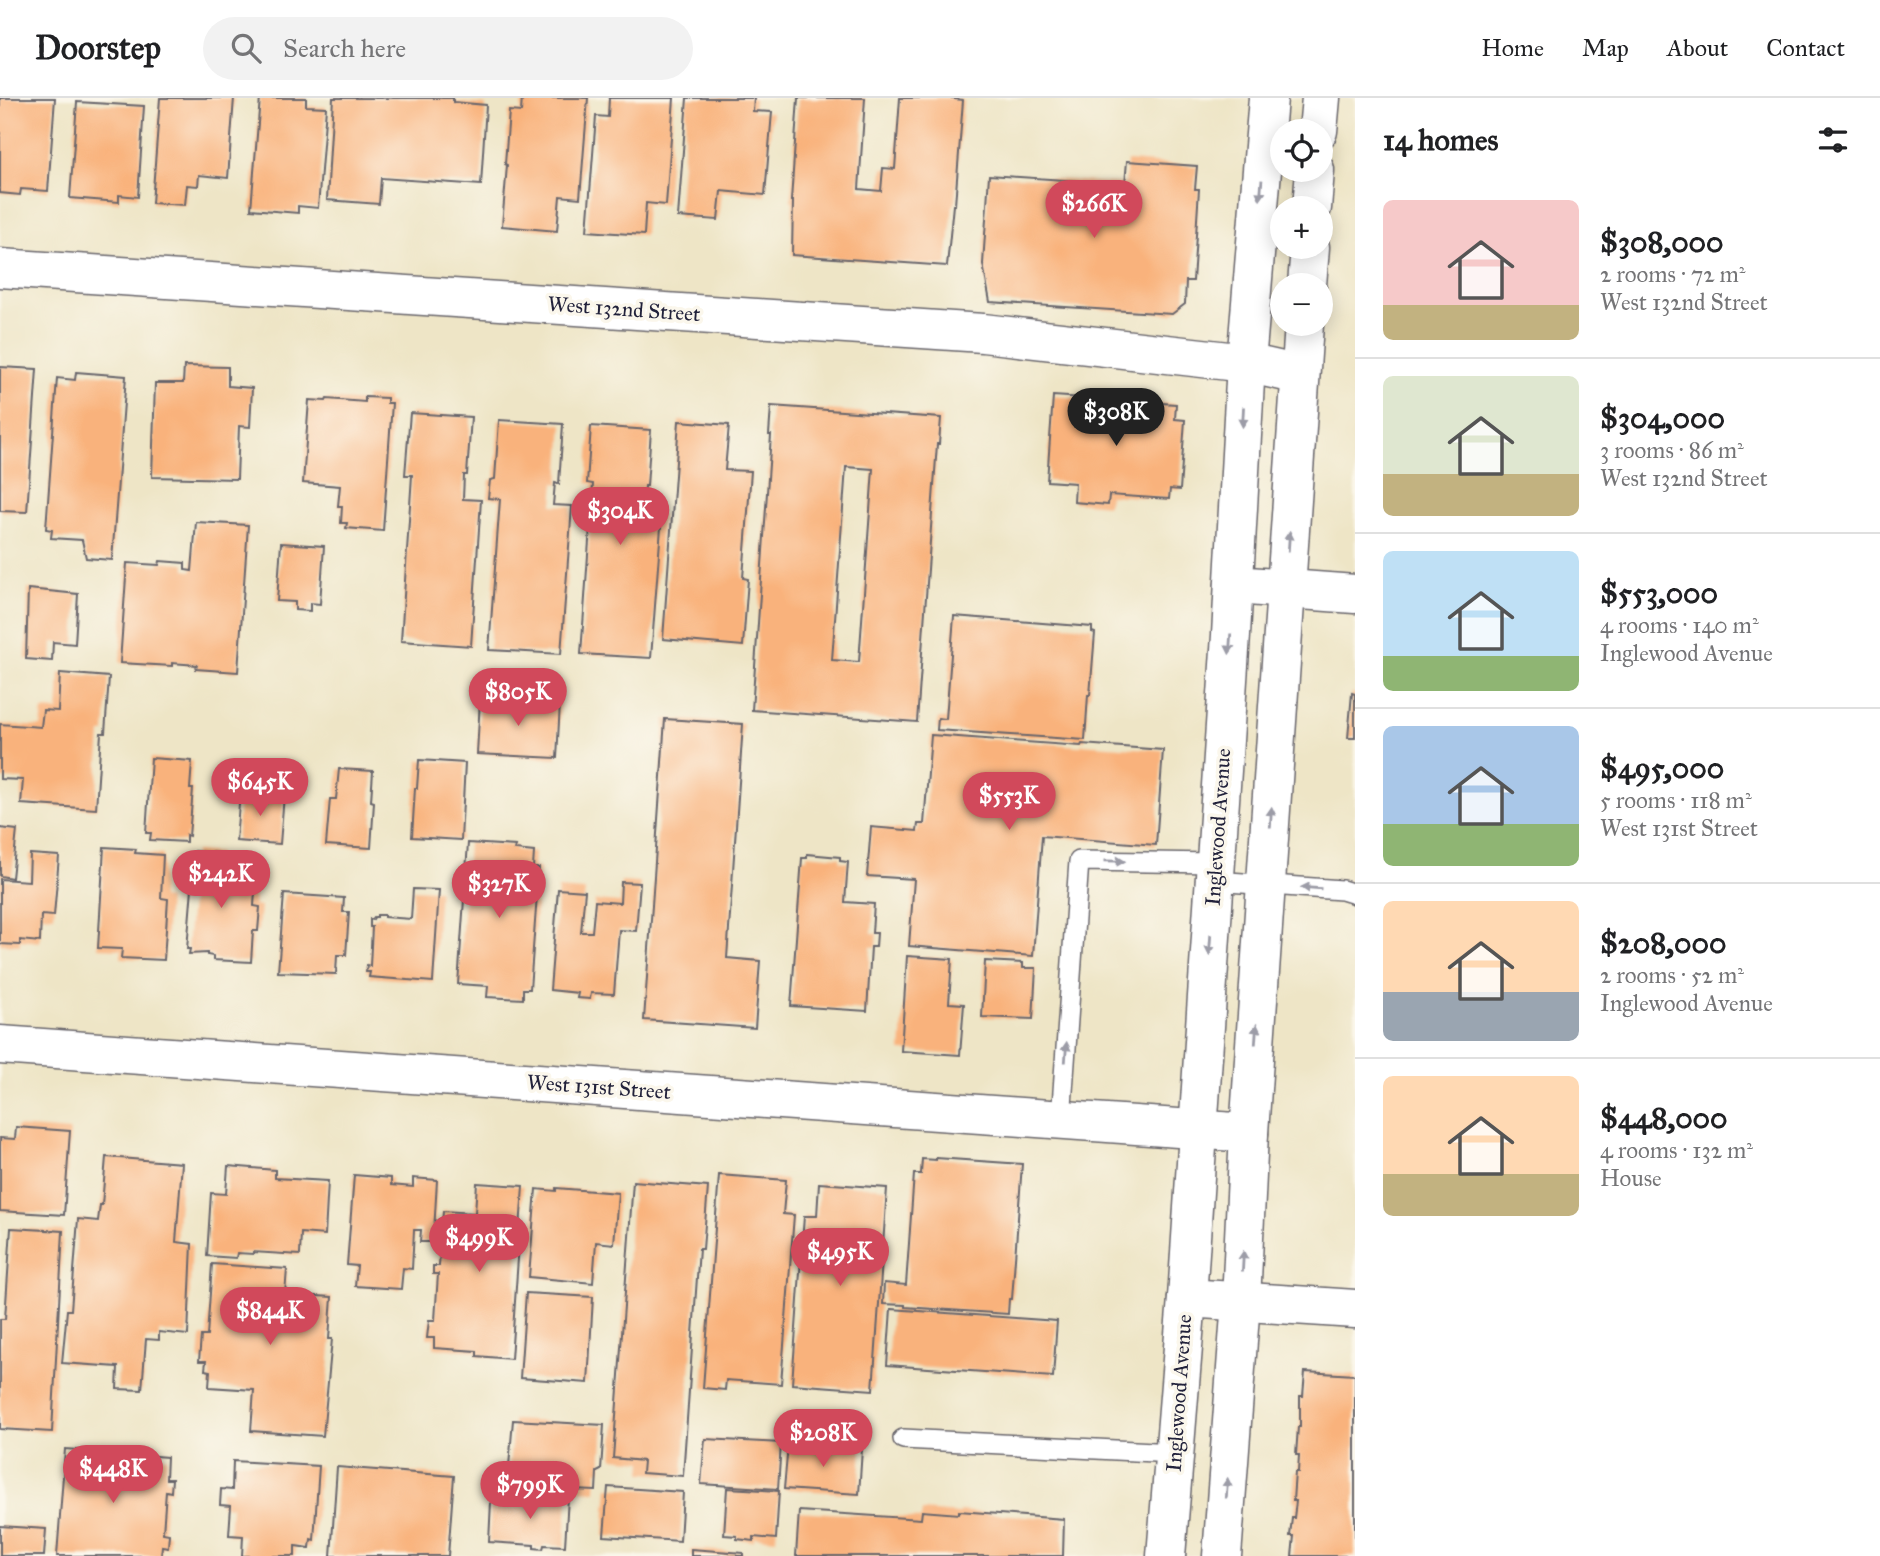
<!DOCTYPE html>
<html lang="en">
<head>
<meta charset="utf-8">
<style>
	:root { --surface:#fff; --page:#f2f2f2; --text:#202124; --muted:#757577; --line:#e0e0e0; --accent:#d1495b }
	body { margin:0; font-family:"IM FELL Great Primer",serif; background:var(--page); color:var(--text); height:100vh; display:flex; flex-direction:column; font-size:26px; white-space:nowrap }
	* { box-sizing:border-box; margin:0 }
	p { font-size:23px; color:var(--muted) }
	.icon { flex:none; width:38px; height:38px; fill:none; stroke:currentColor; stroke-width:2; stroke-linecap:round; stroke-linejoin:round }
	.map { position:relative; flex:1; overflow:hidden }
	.side { display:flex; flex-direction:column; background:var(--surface); width:525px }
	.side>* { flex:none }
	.buttons { position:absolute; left:1270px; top:21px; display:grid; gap:14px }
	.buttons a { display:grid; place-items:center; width:63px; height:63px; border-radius:50%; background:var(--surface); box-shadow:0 4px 18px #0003; font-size:35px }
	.price { position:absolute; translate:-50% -60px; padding:0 16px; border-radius:24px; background:var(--accent); color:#fff; font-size:23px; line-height:46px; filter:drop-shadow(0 2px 4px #0008) }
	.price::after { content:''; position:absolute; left:50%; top:42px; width:21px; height:16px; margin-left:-10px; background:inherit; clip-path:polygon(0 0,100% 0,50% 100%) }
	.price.on { background:#222; color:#fff }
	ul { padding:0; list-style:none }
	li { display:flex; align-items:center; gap:21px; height:175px; padding:0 28px }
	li+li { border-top:2px solid var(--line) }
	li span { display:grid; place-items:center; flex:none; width:196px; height:140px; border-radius:10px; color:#555 }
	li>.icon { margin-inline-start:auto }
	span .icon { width:84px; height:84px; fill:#fffc; stroke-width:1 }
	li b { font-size:30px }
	h2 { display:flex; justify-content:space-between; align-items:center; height:84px; padding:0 28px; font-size:30px }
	header { display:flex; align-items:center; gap:42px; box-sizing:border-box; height:98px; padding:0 35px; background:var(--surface); border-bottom:2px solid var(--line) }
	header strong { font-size:33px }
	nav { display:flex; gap:38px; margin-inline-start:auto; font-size:24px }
	.search { width:490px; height:63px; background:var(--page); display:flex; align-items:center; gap:18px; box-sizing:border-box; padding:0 24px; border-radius:38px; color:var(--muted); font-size:26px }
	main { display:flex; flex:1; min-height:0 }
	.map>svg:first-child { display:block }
</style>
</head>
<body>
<header>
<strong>Doorstep</strong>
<div class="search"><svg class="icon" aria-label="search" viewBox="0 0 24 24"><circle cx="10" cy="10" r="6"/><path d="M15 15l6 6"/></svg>Search here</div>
<nav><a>Home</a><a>Map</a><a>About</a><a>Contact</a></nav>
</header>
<main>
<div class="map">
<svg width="1355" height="1458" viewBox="0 0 1355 1458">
	<rect width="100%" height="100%" fill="#fbf7ec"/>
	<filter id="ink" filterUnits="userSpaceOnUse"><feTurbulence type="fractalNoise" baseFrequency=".0143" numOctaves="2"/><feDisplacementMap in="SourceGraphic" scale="14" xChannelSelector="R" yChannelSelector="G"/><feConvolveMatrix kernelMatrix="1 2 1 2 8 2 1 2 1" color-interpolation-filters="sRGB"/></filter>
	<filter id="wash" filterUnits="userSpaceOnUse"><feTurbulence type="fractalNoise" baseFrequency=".00686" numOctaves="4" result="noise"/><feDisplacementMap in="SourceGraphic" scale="28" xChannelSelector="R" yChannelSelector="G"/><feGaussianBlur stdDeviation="1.57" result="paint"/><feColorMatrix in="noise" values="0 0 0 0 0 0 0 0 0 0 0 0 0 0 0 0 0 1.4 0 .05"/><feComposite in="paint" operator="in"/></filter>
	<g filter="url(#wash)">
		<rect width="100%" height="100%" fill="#eee5c6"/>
		<g id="blocks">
			<!-- building -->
			<g fill="#f9b27c" fill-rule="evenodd">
				<polygon points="0,0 55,0 48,93 21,91 20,97 0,95"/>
				<polygon points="160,0 234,0 228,80 199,77 198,88 187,87 185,107 152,105"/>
				<polygon points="260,0 306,0 306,8 326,9 318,110 298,108 298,115 251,111"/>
				<polygon points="333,0 453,0 453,4 486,7 481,87 381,80 379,106 327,102"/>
				<polygon points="522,0 588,0 580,100 560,98 557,133 502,128 507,67 505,66 509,13 521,14"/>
				<polygon points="609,0 674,0 666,107 646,105 644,137 587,133 596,18 608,19"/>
				<polygon points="687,0 754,0 753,13 772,14 765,97 721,93 718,122 678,119"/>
				<polygon points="798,0 865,0 859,91 881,93 883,70 895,71 900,0 955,0 955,1 963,2 955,107 953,107 947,168 792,157 793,103 791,103"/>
				<polygon points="77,4 144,8 138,99 119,97 119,104 70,100"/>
				<polygon points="1127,63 1197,68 1195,91 1199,91 1193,183 1186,183 1185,206 1172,216 990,204 983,166 989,77 1125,86"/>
				<polygon points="184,268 228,269 228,288 252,290 250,329 239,328 237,381 152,379 155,285 183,285"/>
				<polygon points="0,269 37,271 27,414 0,413"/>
				<polygon points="76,274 126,278 112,462 86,460 82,442 51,440 52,432 46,431 57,280 75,282"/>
				<polygon points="1053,298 1176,306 1175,321 1185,322 1180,392 1170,391 1169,401 1109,397 1108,407 1074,404 1075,385 1047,383"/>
				<polygon points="365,299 387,300 387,305 392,305 383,433 346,430 347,425 341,425 342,408 338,408 340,388 303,385 309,302 326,303 327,301 365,304"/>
				<path d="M771 308 941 320 939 346H937L917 624 752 612 771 337H769ZM846 369 873 371 859 564 832 562Z"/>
				<polygon points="410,315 471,319 467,377 464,377 463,401 481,402 471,548 401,543 412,377 405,377"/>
				<polygon points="499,322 563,326 559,386 555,385 553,407 572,408 561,556 489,552 500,401 488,400 490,382 495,381"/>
				<polygon points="679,323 729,327 725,372 751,373 743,480 748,481 743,548 663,541"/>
				<polygon points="591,328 651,332 647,388 645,388 643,415 662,416 651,560 581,556 593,386 587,385"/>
				<polygon points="196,424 248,427 238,574 196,571 197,567 172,565 172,568 120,565 127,465 159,467 160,463 185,465 185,472 192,473"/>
				<polygon points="281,445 324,448 320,506 310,505 310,513 295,512 295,504 277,503"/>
				<polygon points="28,491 78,496 75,546 53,544 52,563 26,561"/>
				<polygon points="954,518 1092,529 1092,534 1095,535 1090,597 1088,597 1085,642 937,632 938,620 946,621"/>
				<polygon points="60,575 109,579 105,635 101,635 96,711 21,706 23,682 0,681 0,626 41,629 43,612 58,613"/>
				<polygon points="1352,595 1355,596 1355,640 1348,640"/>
				<polygon points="480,601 560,605 557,660 477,656"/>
				<polygon points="665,621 743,626 727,860 760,863 755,930 644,922"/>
				<polygon points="931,637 1081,648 1082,646 1163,652 1156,747 1042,738 1033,858 909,848 914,781 867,778 871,729 917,733 918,726 924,726"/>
				<polygon points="151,660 192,663 190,691 193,691 189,738 186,737 186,744 150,742 151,735 146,735"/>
				<polygon points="419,662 465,665 461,742 412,739 415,690 417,690"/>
				<polygon points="339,671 373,673 371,703 374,704 371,750 326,747 330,701 336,701"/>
				<polygon points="240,693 284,697 280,746 236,743"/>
				<polygon points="0,730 17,732 12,780 0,778"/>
				<polygon points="468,745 516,748 515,752 534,754 533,770 539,770 530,891 523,891 523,901 487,899 488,888 458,886"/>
				<polygon points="104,749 136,751 135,755 163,757 161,800 168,801 164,862 121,860 122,851 98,850"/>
				<polygon points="195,753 219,755 219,760 240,763 238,787 249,787 248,792 255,793 254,808 260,809 258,833 253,833 251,864 213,862 213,858 207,857 207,855 189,856 190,851 187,851"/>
				<polygon points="30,756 59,758 54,818 41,817 40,844 20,842 20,847 0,846 0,781 29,783"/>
				<polygon points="807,756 840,759 840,763 848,764 845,804 874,806 872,835 877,835 876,849 871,849 867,913 791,908 802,760 807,760"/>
				<polygon points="621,784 640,785 636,833 619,832 614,896 591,895 590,901 577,900 578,895 550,892 558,791 585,793 581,834 592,834 595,803 620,805"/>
				<polygon points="413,791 439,792 433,884 369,879 370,874 366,874 367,867 370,868 372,829 370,829 370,821 373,822 374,819 377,819 377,817 384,817 384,819 411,821"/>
				<polygon points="284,796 344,800 343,814 349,814 346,857 337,857 336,876 278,874"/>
				<polygon points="907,858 952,861 949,905 964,906 960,957 901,953"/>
				<polygon points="985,863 1023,865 1023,870 1036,870 1033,921 982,919"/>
				<polygon points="16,1029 70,1033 64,1117 0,1113 0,1040 15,1041"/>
				<polygon points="106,1059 182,1065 176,1144 192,1146 188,1237 159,1234 159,1242 146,1241 142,1292 117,1291 118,1269 62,1265 67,1212 71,1212 78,1121 98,1123 100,1107 102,1107"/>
				<polygon points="936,1060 1022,1066 1012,1201 1009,1201 1008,1216 905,1209 905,1207 883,1206 884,1185 906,1187 914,1076 921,1076 922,1061 936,1062"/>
				<polygon points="228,1068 275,1072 275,1080 328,1083 325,1137 301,1135 300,1157 253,1154 253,1156 237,1155 236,1160 207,1158 211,1095 226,1096"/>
				<polygon points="354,1077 391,1080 391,1087 413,1089 413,1080 437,1082 434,1134 431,1134 431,1144 420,1144 421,1132 414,1132 412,1171 403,1170 401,1191 355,1188 357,1168 347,1167"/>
				<polygon points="719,1077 786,1082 783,1116 794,1117 781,1286 726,1282 725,1292 703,1290"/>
				<polygon points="633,1083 708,1089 703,1151 699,1151 683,1378 642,1375 643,1363 613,1360"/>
				<polygon points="477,1085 523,1088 511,1261 477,1258 477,1253 434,1250 434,1240 427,1240 429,1222 435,1222 438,1176 433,1176 433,1168 439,1168 443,1113 475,1115"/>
				<polygon points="819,1085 887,1090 873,1292 792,1286 804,1118 817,1118"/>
				<polygon points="556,1090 618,1095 614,1146 596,1144 593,1185 529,1179 536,1091 556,1093"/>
				<polygon points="11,1130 63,1133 52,1334 0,1331 0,1221 5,1221"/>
				<polygon points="212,1166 287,1171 285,1196 332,1199 329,1241 332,1241 323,1338 251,1333 254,1292 209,1289 210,1273 205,1272 206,1263 199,1263 201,1238 207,1238"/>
				<polygon points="526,1195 593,1199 588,1285 520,1280"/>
				<polygon points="891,1211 1057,1223 1053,1279 887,1267"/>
				<polygon points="1305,1274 1355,1277 1355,1458 1292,1458 1294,1438 1290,1438 1292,1420 1294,1420 1296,1403 1293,1403 1295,1374 1298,1374 1299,1357 1296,1357 1298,1329 1300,1329 1300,1298 1303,1298"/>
				<polygon points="513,1322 604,1327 601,1372 597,1374 596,1393 574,1392 575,1378 560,1377 559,1393 507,1391"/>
				<polygon points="705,1341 781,1345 778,1391 701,1386"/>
				<polygon points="788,1347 862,1351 859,1396 784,1391"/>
				<polygon points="65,1351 167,1359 166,1381 172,1381 171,1394 166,1393 163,1435 169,1436 168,1449 162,1448 161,1458 57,1458"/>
				<polygon points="233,1363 319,1368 314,1442 311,1441 310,1450 295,1448 295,1458 242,1458 243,1438 229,1437 231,1408 220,1407 221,1391 232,1392"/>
				<polygon points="337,1369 454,1378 448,1458 331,1458"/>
				<polygon points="608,1389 683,1394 680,1443 604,1438"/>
				<polygon points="727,1390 779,1393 776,1441 754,1439 754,1443 737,1441 737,1438 724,1437"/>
				<polygon points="518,1396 568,1399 565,1448 544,1447 543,1451 534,1450 534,1447 489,1444 491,1403 517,1405"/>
				<polygon points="799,1413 921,1421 922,1413 959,1416 959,1413 1064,1421 1063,1458 796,1458"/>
				<polygon points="0,1428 46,1431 44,1458 0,1458"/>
				<polygon points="691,1451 743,1455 743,1458 691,1458"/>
			</g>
		</g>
	</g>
	<g filter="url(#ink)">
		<use href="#blocks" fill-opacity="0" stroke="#69666c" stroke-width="2"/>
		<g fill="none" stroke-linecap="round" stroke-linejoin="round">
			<!-- service casing -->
			<g stroke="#69666c" stroke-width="22">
				<g id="service">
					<polyline points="1214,783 1342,792 1355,796"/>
					<polyline points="1061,1022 1079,763 1216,765"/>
					<polyline points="903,1341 1174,1355"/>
				</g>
			</g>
			<!-- minor casing -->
			<g stroke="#69666c" stroke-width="41">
				<g id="minor">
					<polyline points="0,170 983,235 1246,265 1300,277"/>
					<polyline points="1234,487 1355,496"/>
					<polyline points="0,947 1249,1035"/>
					<polyline points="1187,1200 1355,1211"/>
				</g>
			</g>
			<!-- secondary casing -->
			<g stroke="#69666c" stroke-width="41">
				<g id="secondary">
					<polyline points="1318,33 1321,0"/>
					<polyline points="1312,110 1315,72"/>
					<polyline points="1307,187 1310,149"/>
					<polyline points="1166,1458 1187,1200 1231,537 1246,265 1268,0"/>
					<polyline points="1222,1458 1241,1203 1249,1035 1304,226"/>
				</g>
			</g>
			<!-- service -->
			<use href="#service" stroke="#fff" stroke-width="19"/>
			<!-- minor -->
			<use href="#minor" stroke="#fff" stroke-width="38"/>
			<!-- secondary -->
			<use href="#secondary" stroke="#fff" stroke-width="38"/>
		</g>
		<!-- one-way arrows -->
		<defs><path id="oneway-solid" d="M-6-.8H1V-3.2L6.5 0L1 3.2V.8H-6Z" transform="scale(1.75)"/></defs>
		<g fill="#9c9ca7">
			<use href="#oneway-solid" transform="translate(1261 92) rotate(95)"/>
			<use href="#oneway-solid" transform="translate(1243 319) rotate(93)"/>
			<use href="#oneway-solid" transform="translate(1289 443) rotate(-86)"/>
			<use href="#oneway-solid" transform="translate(1230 546) rotate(94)"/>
			<use href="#oneway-solid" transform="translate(1271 719) rotate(-86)"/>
			<use href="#oneway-solid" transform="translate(1115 763) rotate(1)"/>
			<use href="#oneway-solid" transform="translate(1311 790) rotate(-176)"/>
			<use href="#oneway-solid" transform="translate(1210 847) rotate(94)"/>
			<use href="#oneway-solid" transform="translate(1256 936) rotate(-86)"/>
			<use href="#oneway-solid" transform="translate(1066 954) rotate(-86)"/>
			<use href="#oneway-solid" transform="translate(1243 1163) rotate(-87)"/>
			<use href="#oneway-solid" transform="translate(1227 1390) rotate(-86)"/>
		</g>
	</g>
	<g text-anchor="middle" stroke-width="7" stroke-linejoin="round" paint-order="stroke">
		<!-- street labels -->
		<g font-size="21" fill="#22223b" stroke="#fbf7ec">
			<text transform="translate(624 211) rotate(4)" y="7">West 132nd Street</text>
			<text transform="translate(1218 729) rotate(-86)" y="7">Inglewood Avenue</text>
			<text transform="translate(599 989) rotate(4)" y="7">West 131st Street</text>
			<text transform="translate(1179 1295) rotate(-86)" y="7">Inglewood Avenue</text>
		</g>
	</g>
</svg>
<div class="buttons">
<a><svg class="icon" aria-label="locate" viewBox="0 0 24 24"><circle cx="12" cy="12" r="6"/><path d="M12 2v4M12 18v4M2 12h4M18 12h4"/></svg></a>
<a>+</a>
<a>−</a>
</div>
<b class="price" style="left:1094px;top:142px">$266K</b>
<b class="price on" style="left:1116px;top:350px">$308K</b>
<b class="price" style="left:620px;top:449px">$304K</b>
<b class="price" style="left:518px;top:630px">$805K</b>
<b class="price" style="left:260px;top:720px">$645K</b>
<b class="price" style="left:1009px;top:734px">$553K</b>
<b class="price" style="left:221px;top:812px">$242K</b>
<b class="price" style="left:499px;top:822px">$327K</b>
<b class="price" style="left:479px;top:1176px">$499K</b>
<b class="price" style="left:840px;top:1190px">$495K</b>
<b class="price" style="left:270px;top:1249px">$844K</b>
<b class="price" style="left:823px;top:1371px">$208K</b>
<b class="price" style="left:113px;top:1407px">$448K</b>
<b class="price" style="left:530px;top:1423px">$799K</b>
</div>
<section class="side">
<h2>14 homes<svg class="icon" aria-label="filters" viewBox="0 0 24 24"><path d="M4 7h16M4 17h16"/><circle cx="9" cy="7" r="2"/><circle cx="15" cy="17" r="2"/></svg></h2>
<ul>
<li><span style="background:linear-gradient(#f6c9c9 75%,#c2b280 0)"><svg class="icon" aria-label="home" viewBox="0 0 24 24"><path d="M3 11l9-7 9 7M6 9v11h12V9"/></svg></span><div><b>$308,000</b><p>2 rooms · 72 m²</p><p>West 132nd Street</p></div></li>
<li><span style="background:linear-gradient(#dfe7d0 70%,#c2b280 0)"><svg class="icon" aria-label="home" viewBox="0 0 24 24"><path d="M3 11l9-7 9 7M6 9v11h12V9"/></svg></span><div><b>$304,000</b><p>3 rooms · 86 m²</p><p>West 132nd Street</p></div></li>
<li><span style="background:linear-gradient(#bfe0f5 75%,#8fb573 0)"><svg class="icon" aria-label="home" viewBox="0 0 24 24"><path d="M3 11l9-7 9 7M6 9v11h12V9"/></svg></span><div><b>$553,000</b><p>4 rooms · 140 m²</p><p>Inglewood Avenue</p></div></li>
<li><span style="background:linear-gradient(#a9c7e8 70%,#8fb573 0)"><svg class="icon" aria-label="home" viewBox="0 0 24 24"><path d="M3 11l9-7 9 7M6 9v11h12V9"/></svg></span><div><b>$495,000</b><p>5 rooms · 118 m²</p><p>West 131st Street</p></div></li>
<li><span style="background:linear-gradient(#ffd9b3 65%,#9aa5b1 0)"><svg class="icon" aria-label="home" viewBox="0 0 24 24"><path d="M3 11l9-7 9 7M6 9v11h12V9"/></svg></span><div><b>$208,000</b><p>2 rooms · 52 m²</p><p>Inglewood Avenue</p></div></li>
<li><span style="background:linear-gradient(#ffd9b3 70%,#c2b280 0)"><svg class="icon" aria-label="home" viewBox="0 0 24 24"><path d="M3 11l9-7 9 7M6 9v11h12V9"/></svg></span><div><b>$448,000</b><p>4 rooms · 132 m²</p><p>House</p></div></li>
</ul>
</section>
</main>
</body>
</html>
